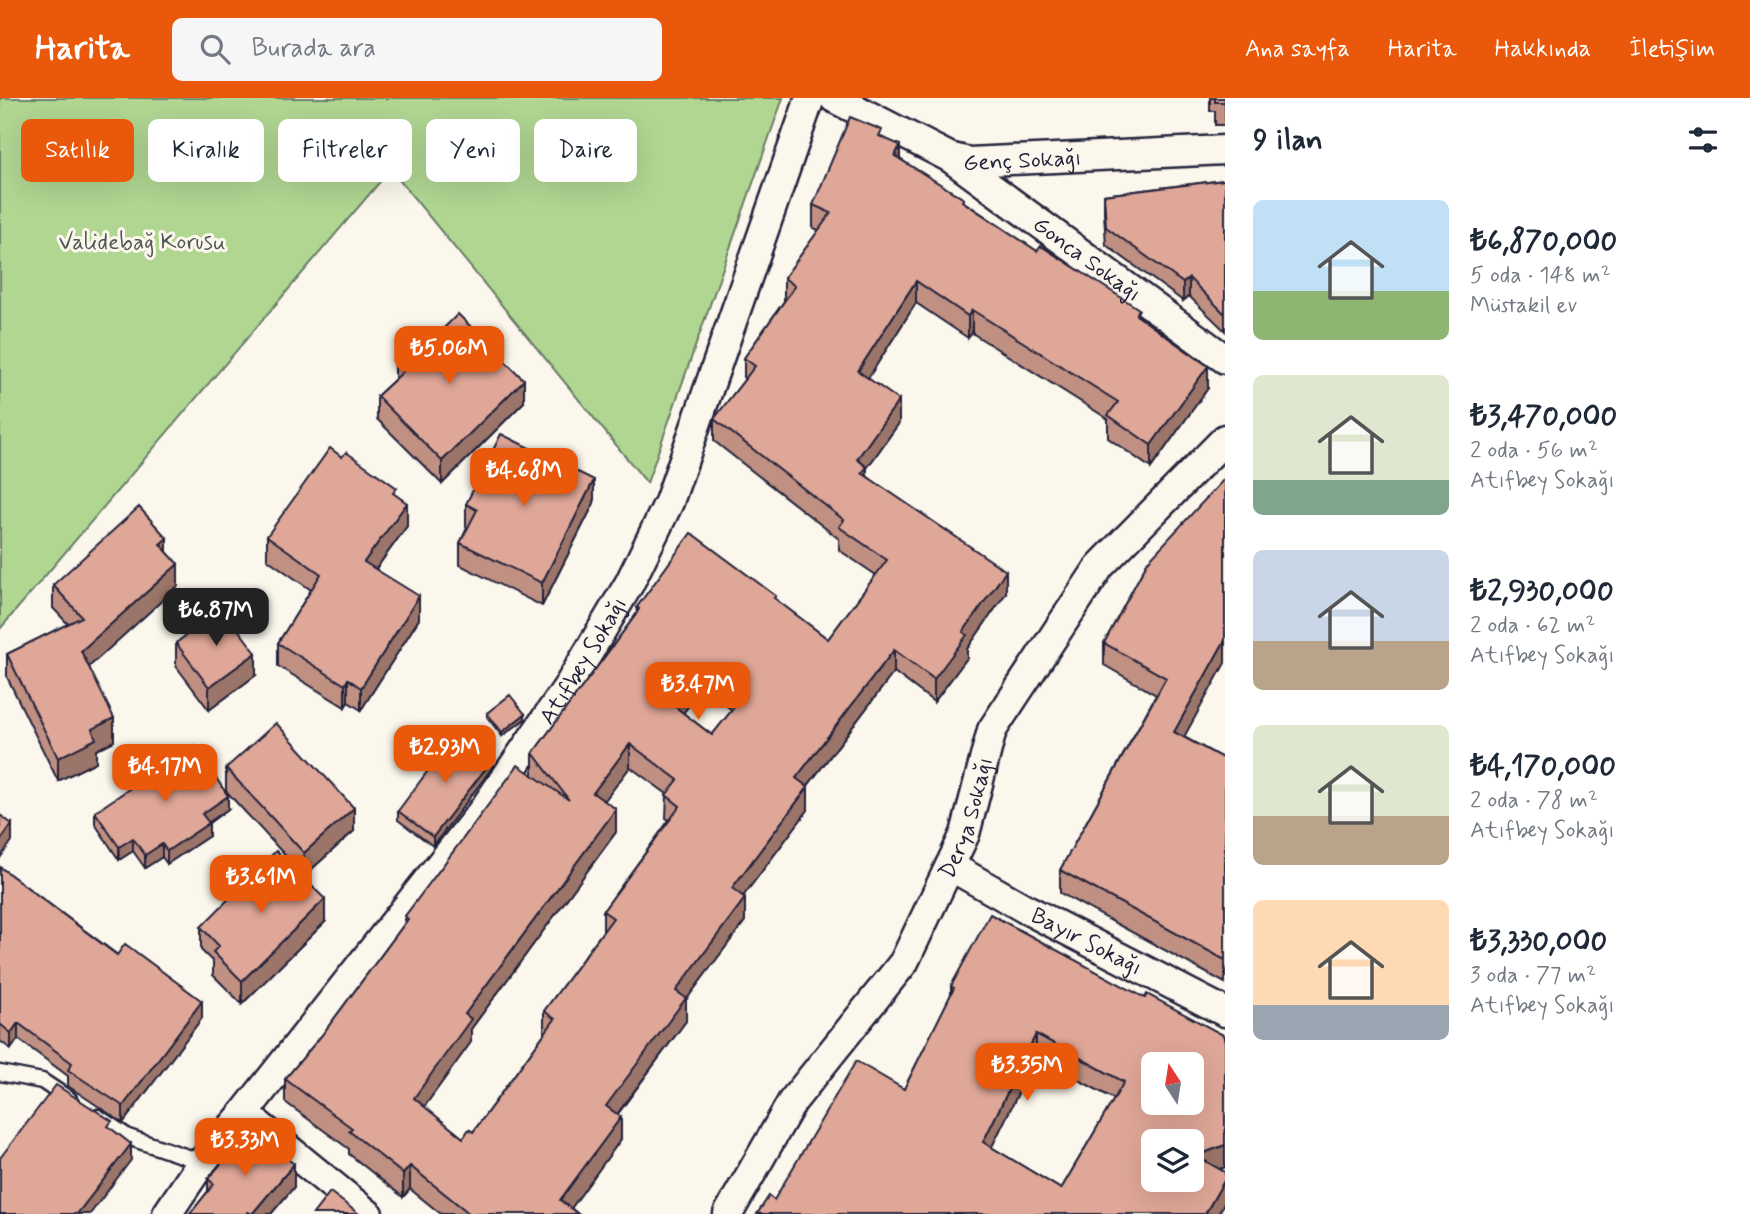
<!DOCTYPE html>
<html lang="tr">
<head>
<meta charset="utf-8">
<style>
	:root { --surface:#fff; --page:#f6f6f7; --text:#1f2937; --muted:#747a83; --accent:#ea580c }
	body { margin:0; font-family:Mynerve,sans-serif; background:var(--page); color:var(--text); height:100vh; display:flex; flex-direction:column; font-size:26px; white-space:nowrap }
	* { box-sizing:border-box; margin:0 }
	p { font-size:23px; color:var(--muted) }
	.icon { flex:none; width:38px; height:38px; fill:none; stroke:currentColor; stroke-width:2; stroke-linecap:round; stroke-linejoin:round }
	.map { position:relative; flex:1; overflow:hidden }
	.drawer { display:flex; flex-direction:column; background:var(--surface); width:525px }
	.drawer>* { flex:none }
	.guide { position:absolute; left:21px; top:21px; width:665px; height:63px; display:flex; gap:14px }
	.needle { width:46px; rotate:348deg }
	.buttons { position:absolute; left:1141px; top:954px; display:grid; gap:14px }
	.buttons a { display:grid; place-items:center; width:63px; height:63px; border-radius:10px; background:var(--surface); box-shadow:0 7px 28px #0002; font-size:35px }
	.price { position:absolute; translate:-50% -60px; padding:0 16px; border-radius:14px; background:var(--accent); color:#fff; font-size:23px; line-height:46px; filter:drop-shadow(0 2px 4px #0008) }
	.price::after { content:''; position:absolute; left:50%; top:42px; width:21px; height:16px; margin-left:-10px; background:inherit; clip-path:polygon(0 0,100% 0,50% 100%) }
	.price.current { background:#222; color:#fff }
	ul { padding:0; list-style:none }
	li { display:flex; align-items:center; gap:21px; height:175px; padding:0 28px }
	li span { display:grid; place-items:center; flex:none; width:196px; height:140px; border-radius:10px; color:#555 }
	li>.icon { margin-inline-start:auto }
	span .icon { width:84px; height:84px; fill:#fffc; stroke-width:1 }
	li b { font-size:30px }
	h2 { display:flex; justify-content:space-between; align-items:center; height:84px; padding:0 28px; font-size:30px }
	.chip { padding:0 24px; border-radius:10px; background:var(--surface); box-shadow:0 7px 28px #0002; font-size:24px; line-height:63px }
	.chip.current { background:var(--accent); color:#fff }
	header { display:flex; align-items:center; gap:42px; box-sizing:border-box; height:98px; padding:0 35px; background:var(--accent); color:#fff }
	header strong { font-size:33px }
	nav { display:flex; gap:38px; margin-inline-start:auto; font-size:24px }
	.search { width:490px; height:63px; background:var(--page); display:flex; align-items:center; gap:18px; box-sizing:border-box; padding:0 24px; border-radius:10px; color:var(--muted); font-size:26px }
	main { display:flex; flex:1; min-height:0 }
	.map>svg:first-child { display:block }
</style>
</head>
<body>
<header>
<strong>Harita</strong>
<div class="search"><svg class="icon" aria-label="search" viewBox="0 0 24 24"><circle cx="10" cy="10" r="6"/><path d="M15 15l6 6"/></svg>Burada ara</div>
<nav><a>Ana sayfa</a><a>Harita</a><a>Hakkında</a><a>İletişim</a></nav>
</header>
<main>
<div class="map">
<svg width="1225" height="1116" viewBox="0 0 1225 1116">
	<rect width="100%" height="100%" fill="#fbf7ec"/>
	<filter id="ink" filterUnits="userSpaceOnUse"><feTurbulence type="fractalNoise" baseFrequency=".0143" numOctaves="2"/><feDisplacementMap in="SourceGraphic" scale="14" xChannelSelector="R" yChannelSelector="G"/><feConvolveMatrix kernelMatrix="1 2 1 2 8 2 1 2 1" color-interpolation-filters="sRGB"/></filter>
	<g filter="url(#ink)">
		<!-- green -->
		<polygon fill="#b0d692" stroke="#697c66" stroke-width="2" points="0,0 783,0 647,385 401,84 389,73 0,531"/>
		<g fill="none" stroke-linecap="round" stroke-linejoin="round">
			<!-- service casing -->
			<g stroke="#22223b" stroke-width="19">
				<g id="service">
					<polyline points="0,975 42,983 69,1001"/>
					<polyline points="98,1019 128,1039 202,1064"/>
				</g>
			</g>
			<!-- minor casing -->
			<g stroke="#22223b" stroke-width="33">
				<g id="minor">
					<path id="s1" d="M834 0 949 59 969 64 1225 52"/>
					<path id="s2" d="M952 61 1225 261"/>
					<path id="s3" d="M950 768 1024 810 1225 914"/>
					<polyline points="244,1015 368,1116"/>
					<path id="s4" d="M167 1116 202 1064 244 1015 484 711 569 587 629 486 669 404 810 0"/>
					<path id="s5" d="M728 1116 792 1004 904 864 965 736 992 632 1100 468 1225 341"/>
				</g>
			</g>
			<!-- service -->
			<use href="#service" stroke="#fbf7ec" stroke-width="14"/>
			<!-- minor -->
			<use href="#minor" stroke="#fbf7ec" stroke-width="28"/>
		</g>
		<!-- wall -->
		<g fill="#c09083" stroke="#22223b" stroke-width="2" fill-rule="evenodd">
			<polygon points="1210,0 1225,0 1225,27 1215,27 1215,13 1210,13"/>
			<path d="M882 39 900 61 1037 153 1139 219 1208 290 1151 370 1108 340V321L972 235 968 240 916 205 868 280 899 325 867 370V378L1006 495 967 551V560L934 604 894 574 807 689 808 712 743 798 745 823 686 902V923L618 1016 621 1041 571 1110 578 1116H441L410 1091 403 1099 349 1056V1051L285 1004V981L322 937 405 825V818L533 677V655L637 515V509L776 502 828 541 876 477 839 452V441L714 343V321L744 282V260L784 203V180L819 132 813 130V107ZM701 590 732 612 712 637 683 615ZM630 669 667 696 666 720 669 722 603 813V833L544 913V936L473 1034 463 1040 424 1009 471 944V931L616 734 604 703Z"/>
			<polygon points="1225,82 1225,233 1189,198 1183,203 1106,147 1104,115 1104,97"/>
			<polygon points="433,241 524,304 442,386 377,321 377,298 395,281 395,264"/>
			<polygon points="397,398 407,428 376,471 419,521 361,612 348,604 345,609 278,568 278,545 311,492 267,461 267,438"/>
			<polygon points="594,405 542,508 460,467 460,445 467,430 466,429 466,406"/>
			<polygon points="167,454 178,488 89,568 114,643 96,652 96,664 58,683 7,579 7,556 68,526 53,510 53,487"/>
			<polygon points="1148,463 1184,639 1224,661 1225,659 1225,885 1060,795 1060,772 1156,597 1104,567 1104,545"/>
			<polygon points="176,545 256,577 209,612 176,568"/>
			<polygon points="487,615 525,621 502,638 487,619"/>
			<polygon points="226,670 354,733 304,778 226,693"/>
			<polygon points="492,670 433,748 398,722 398,713"/>
			<polygon points="228,711 209,725 209,738 167,766 162,759 145,770 133,753 119,762 95,726 95,714"/>
			<polygon points="0,769 202,920 123,1025 68,988 68,978 18,941 11,951 0,943"/>
			<polygon points="325,824 242,906 213,877 213,864 201,852 201,829"/>
			<path d="M951 888 1145 900 1225 938V1069L1220 1071 1225 1074V1104L1218 1116 774 1102 904 991 951 897ZM1036 959 1114 1001 1061 1091 991 1049Z"/>
			<polygon points="208,1081 294,1089 271,1116 190,1116 208,1093"/>
		</g>
		<!-- shaded-wall -->
		<g fill="#9c756a" stroke="#22223b" stroke-width="2">
			<polygon points="900,47 900,70 895,58"/>
			<polygon points="1189,180 1189,198 1183,203 1183,185"/>
			<polygon points="916,183 916,205 858,296 858,273"/>
			<polygon points="972,212 972,235 968,240 968,218"/>
			<polygon points="1208,268 1208,290 1151,370 1151,347"/>
			<polygon points="524,282 524,304 442,386 442,363"/>
			<polygon points="899,302 899,325 867,370 867,392 857,361"/>
			<polygon points="594,382 594,405 542,508 542,485"/>
			<polygon points="407,405 407,428 364,487 364,464"/>
			<polygon points="167,440 167,463 160,446"/>
			<polygon points="178,466 178,488 81,576 81,553"/>
			<polygon points="1006,473 1006,495 967,551 967,560 934,604 934,581 963,534"/>
			<polygon points="419,498 419,521 361,612 361,590"/>
			<polygon points="1225,542 1225,565 1174,657 1174,634"/>
			<polygon points="894,552 894,574 796,703 796,680"/>
			<polygon points="256,555 256,577 209,612 209,589"/>
			<polygon points="701,567 701,590 673,630 673,607"/>
			<polygon points="348,581 348,604 345,609 345,587"/>
			<polygon points="525,616 525,621 502,638 502,634"/>
			<polygon points="114,620 114,643 96,652 96,664 58,683 58,660 92,631"/>
			<polygon points="630,646 630,669 593,718 593,695"/>
			<polygon points="492,662 492,670 433,748 433,739"/>
			<polygon points="808,689 808,712 732,813 732,790"/>
			<polygon points="228,698 228,711 202,729 202,716"/>
			<polygon points="354,710 354,733 304,778 304,755"/>
			<polygon points="616,711 616,734 471,931 471,944 414,1023 414,1000 465,916"/>
			<polygon points="209,725 209,738 167,766 167,753"/>
			<polygon points="12,726 12,743 0,760 0,743"/>
			<polygon points="133,740 133,753 119,762 119,749"/>
			<polygon points="162,746 162,759 145,770 145,757"/>
			<polygon points="745,800 745,823 686,902 686,923 606,1031 606,1008 676,893"/>
			<polygon points="325,801 325,824 242,906 242,883"/>
			<polygon points="202,903 202,920 123,1025 123,1008"/>
			<polygon points="18,925 18,941 11,951 11,935"/>
			<polygon points="1036,936 1036,959 983,1067 983,1044"/>
			<polygon points="621,1019 621,1041 567,1116 560,1102"/>
			<polygon points="131,1046 131,1062 90,1116 77,1116"/>
			<polygon points="1225,1047 1225,1069 1196,1080 1196,1058"/>
			<polygon points="294,1066 294,1089 271,1116 252,1116"/>
			<polygon points="410,1068 410,1091 403,1099 403,1076"/>
			<polygon points="1225,1081 1225,1104 1218,1116 1205,1116"/>
		</g>
		<!-- building -->
		<g fill="#dfa798" stroke="#22223b" stroke-width="2" fill-rule="evenodd">
			<rect x="1215" y="0" width="10" height="4"/>
			<path d="M850 19 882 32 879 38 900 47 895 58 964 101 962 103 1037 153 1041 148 1139 211 1136 217 1208 268 1151 347 1108 317 1118 304 972 212 968 218 916 183 858 273 899 302 857 361 867 369 862 375 1006 473 963 534 967 537 934 581 894 552 796 680 808 689 732 790 745 800 676 893 686 900 606 1008 621 1019 560 1102 578 1116H470L410 1068 403 1076 349 1033 352 1030 285 981 322 937 408 821 405 818 518 667 569 702 533 655 635 518 639 511 637 509 691 435 776 498 774 500 828 541 887 462 839 429 844 422 714 321 755 268 744 260 795 188 784 180 831 115 813 107ZM701 567 743 598 712 637 673 607ZM630 646 678 682 666 697 680 708 603 813 613 820 544 913 555 921 473 1034 469 1031 463 1040 414 1000 471 921 465 916 616 711 593 695Z"/>
			<polygon points="1225,82 1225,216 1189,180 1183,185 1106,129 1104,97"/>
			<polygon points="458,216 524,282 442,363 377,298 404,273 395,264 426,234 433,241"/>
			<polygon points="501,336 594,382 542,485 460,445 477,412 466,406"/>
			<polygon points="330,350 342,359 346,354 397,390 393,395 407,405 364,464 419,498 361,590 348,581 345,587 278,545 321,476 267,438"/>
			<polygon points="1225,380 1225,542 1174,634 1224,661 1225,659 1225,862 1060,772 1166,580 1104,545 1148,463"/>
			<polygon points="139,409 167,440 160,446 178,466 81,553 114,620 92,631 96,641 58,660 7,556 82,519 53,487"/>
			<polygon points="222,510 256,555 209,589 176,545"/>
			<polygon points="510,597 525,616 502,634 487,615"/>
			<polygon points="276,625 354,710 304,755 226,670"/>
			<polygon points="456,635 492,662 433,739 398,713"/>
			<polygon points="194,647 228,698 202,716 209,725 167,753 162,746 145,757 133,740 119,749 95,714"/>
			<polygon points="0,717 12,726 0,743"/>
			<polygon points="276,753 325,801 242,883 213,854 219,848 201,829"/>
			<polygon points="0,769 117,857 125,846 202,903 123,1008 68,972 72,965 18,925 11,935 0,926"/>
			<path d="M990 816 1145 900 1147 896 1225 938V1047L1196 1058 1225 1074V1081L1205 1116H757L769 1098 774 1102 856 963 904 991 954 890 951 888ZM1036 936 1124 984 1061 1091 983 1044ZM1153 966H1192V1004H1153ZM1153 1043H1192V1082H1153Z"/>
			<polygon points="56,987 112,1023 108,1028 131,1046 77,1116 0,1116 0,1060"/>
			<polygon points="251,1030 294,1066 252,1116 248,1114 247,1116 190,1116 214,1086 208,1081"/>
			<polygon points="330,1094 359,1116 313,1116"/>
		</g>
	</g>
	<g text-anchor="middle" stroke-width="6" stroke-linejoin="round" paint-order="stroke">
		<!-- street labels -->
		<g font-size="23" fill="#22223b" stroke="#fbf7ec">
			<text dy="8" stroke="none"><textPath href="#s1" startOffset="203">Genç Sokağı</textPath></text>
			<text dy="8" stroke="none"><textPath href="#s2" startOffset="168">Gonca Sokağı</textPath></text>
			<text dy="8" stroke="none"><textPath href="#s4" startOffset="693">Atıfbey Sokağı</textPath></text>
			<text dy="8" stroke="none"><textPath href="#s5" startOffset="466">Derya Sokağı</textPath></text>
			<text dy="8" stroke="none"><textPath href="#s3" startOffset="156">Bayır Sokağı</textPath></text>
		</g>
		<!-- park labels -->
		<g font-size="23" fill="#4d5855" stroke="#fbf7ec">
			<text x="142" y="151">Validebağ Korusu</text>
		</g>
	</g>
</svg>
<div class="buttons">
<a><svg class="needle" viewBox="-14 -14 28 28"><path d="M0-13l5 13h-10z" fill="#e53935"/><path d="M0 13l5-13h-10z" fill="#747a83"/></svg></a>
<a><svg class="icon" aria-label="layers" viewBox="0 0 24 24"><path d="M12 4l9 5-9 5-9-5zM3 14l9 5 9-5"/></svg></a>
</div>
<b class="price" style="left:449px;top:288px">₺5.06M</b>
<b class="price" style="left:524px;top:410px">₺4.68M</b>
<b class="price current" style="left:216px;top:550px">₺6.87M</b>
<b class="price" style="left:698px;top:624px">₺3.47M</b>
<b class="price" style="left:445px;top:687px">₺2.93M</b>
<b class="price" style="left:165px;top:706px">₺4.17M</b>
<b class="price" style="left:261px;top:817px">₺3.61M</b>
<b class="price" style="left:1027px;top:1005px">₺3.35M</b>
<b class="price" style="left:245px;top:1080px">₺3.33M</b>
<div class="guide">
<a class="chip current">Satılık</a>
<a class="chip">Kiralık</a>
<a class="chip">Filtreler</a>
<a class="chip">Yeni</a>
<a class="chip">Daire</a>
</div>
</div>
<section class="drawer">
<h2>9 ilan<svg class="icon" aria-label="filters" viewBox="0 0 24 24"><path d="M4 7h16M4 17h16"/><circle cx="9" cy="7" r="2"/><circle cx="15" cy="17" r="2"/></svg></h2>
<ul>
<li><span style="background:linear-gradient(#bfe0f5 65%,#8fb573 0)"><svg class="icon" aria-label="home" viewBox="0 0 24 24"><path d="M3 11l9-7 9 7M6 9v11h12V9"/></svg></span><div><b>₺6,870,000</b><p>5 oda · 148 m²</p><p>Müstakil ev</p></div></li>
<li><span style="background:linear-gradient(#dfe7d0 75%,#7fa58c 0)"><svg class="icon" aria-label="home" viewBox="0 0 24 24"><path d="M3 11l9-7 9 7M6 9v11h12V9"/></svg></span><div><b>₺3,470,000</b><p>2 oda · 56 m²</p><p>Atıfbey Sokağı</p></div></li>
<li><span style="background:linear-gradient(#c9d6e8 65%,#b9a48a 0)"><svg class="icon" aria-label="home" viewBox="0 0 24 24"><path d="M3 11l9-7 9 7M6 9v11h12V9"/></svg></span><div><b>₺2,930,000</b><p>2 oda · 62 m²</p><p>Atıfbey Sokağı</p></div></li>
<li><span style="background:linear-gradient(#dfe7d0 65%,#b9a48a 0)"><svg class="icon" aria-label="home" viewBox="0 0 24 24"><path d="M3 11l9-7 9 7M6 9v11h12V9"/></svg></span><div><b>₺4,170,000</b><p>2 oda · 78 m²</p><p>Atıfbey Sokağı</p></div></li>
<li><span style="background:linear-gradient(#ffd9b3 75%,#9aa5b1 0)"><svg class="icon" aria-label="home" viewBox="0 0 24 24"><path d="M3 11l9-7 9 7M6 9v11h12V9"/></svg></span><div><b>₺3,330,000</b><p>3 oda · 77 m²</p><p>Atıfbey Sokağı</p></div></li>
</ul>
</section>
</main>
</body>
</html>
